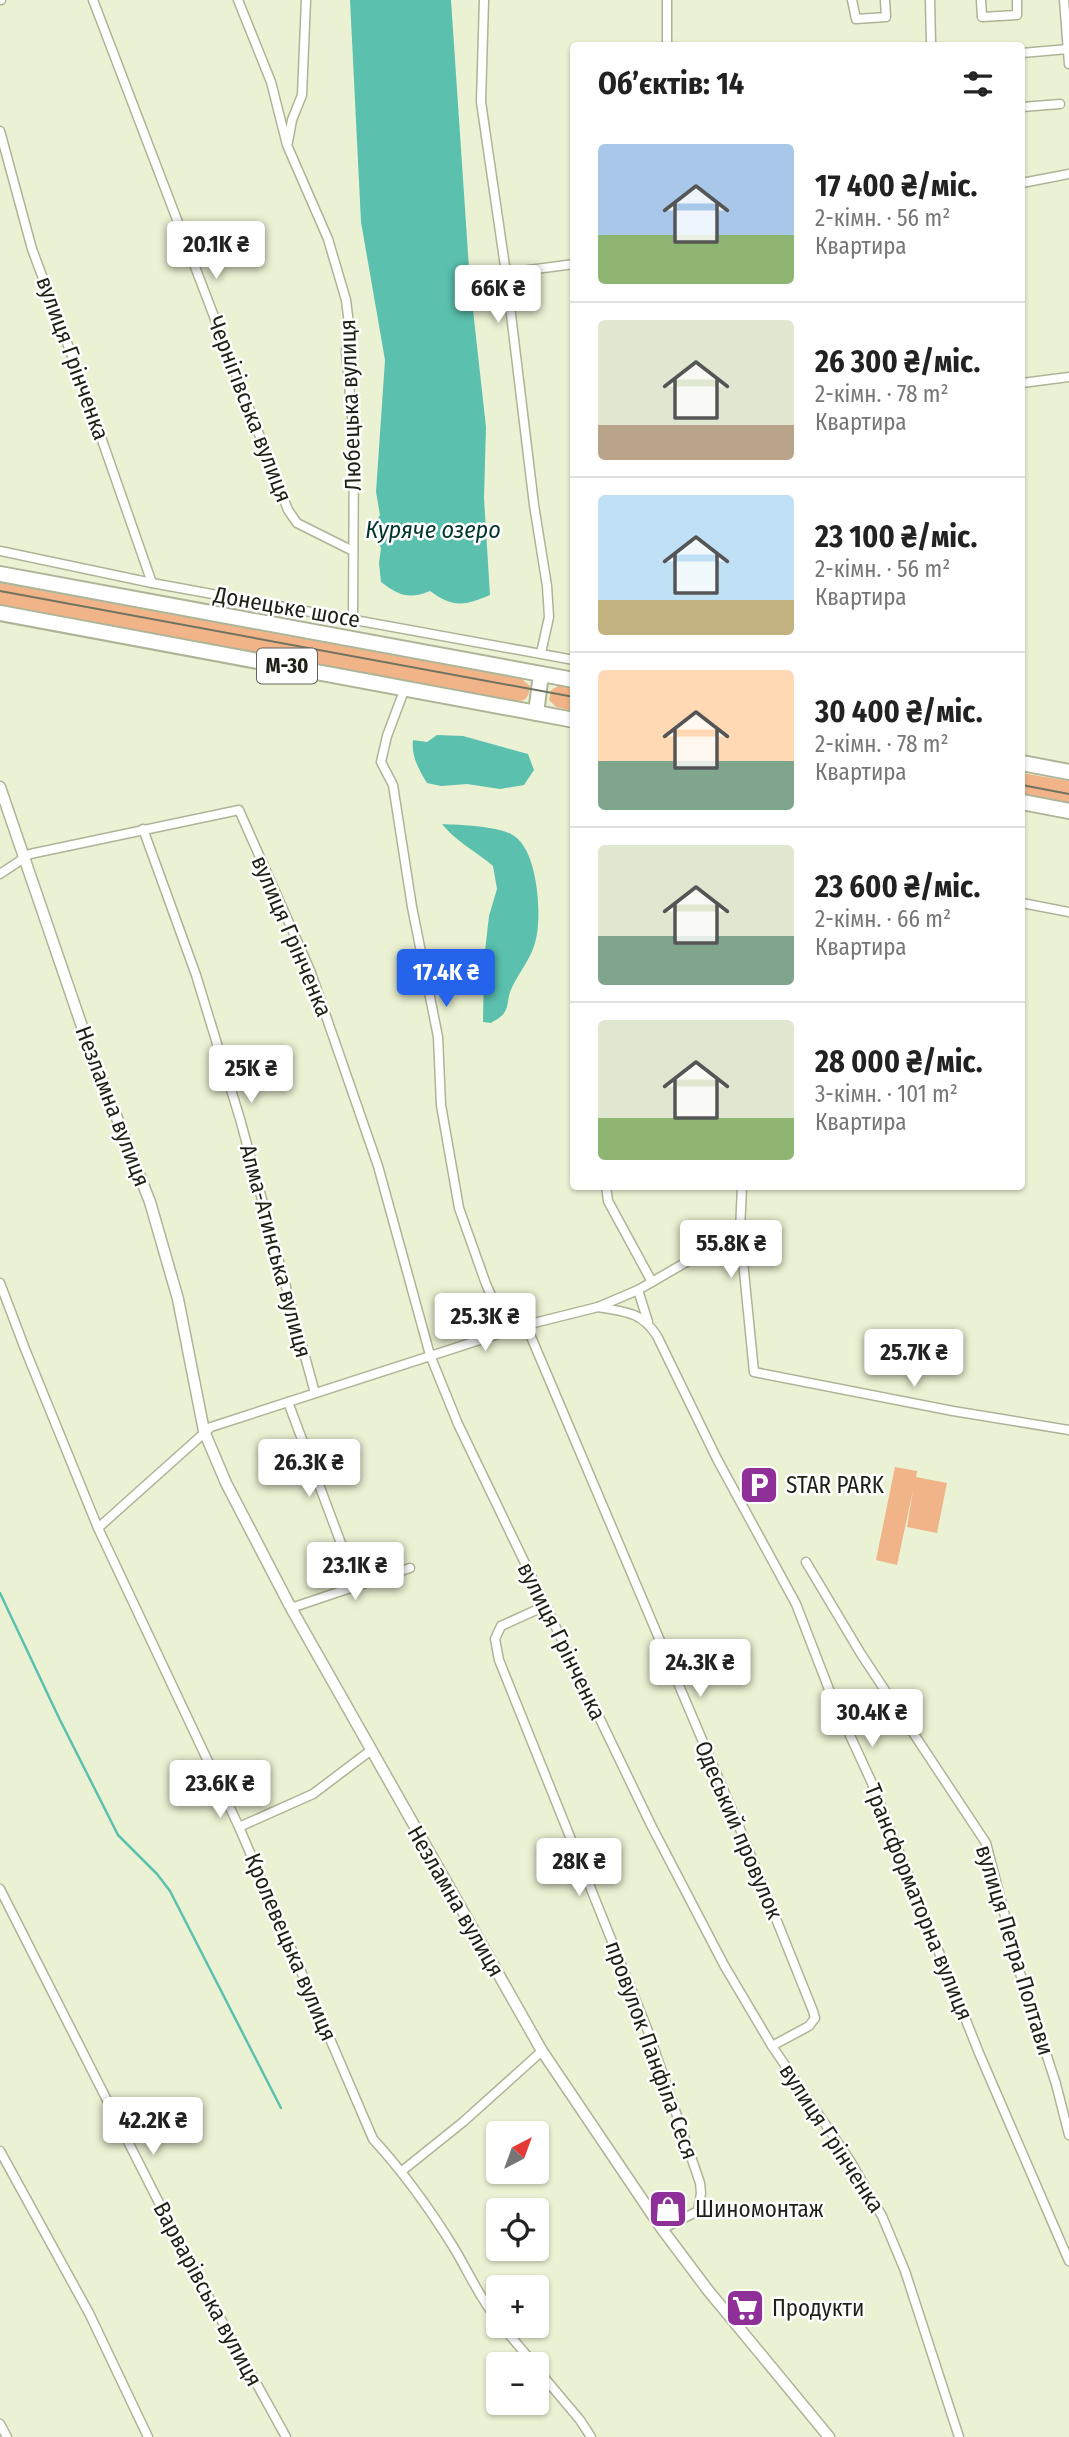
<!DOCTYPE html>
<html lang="uk">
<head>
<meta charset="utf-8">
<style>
	:root { --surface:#fff; --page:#f2f2f2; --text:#222; --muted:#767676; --line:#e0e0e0; --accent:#2563eb }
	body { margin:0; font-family:"Fira Sans Condensed",sans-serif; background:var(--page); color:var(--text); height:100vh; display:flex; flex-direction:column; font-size:26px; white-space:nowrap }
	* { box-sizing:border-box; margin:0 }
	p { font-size:23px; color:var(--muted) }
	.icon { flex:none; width:38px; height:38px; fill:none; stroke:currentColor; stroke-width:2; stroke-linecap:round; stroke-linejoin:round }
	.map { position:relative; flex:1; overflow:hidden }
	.sheet { position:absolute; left:570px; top:42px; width:455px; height:1148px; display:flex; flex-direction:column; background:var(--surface); border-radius:7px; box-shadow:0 2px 5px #0004 }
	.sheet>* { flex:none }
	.needle { width:46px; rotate:41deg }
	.tools { position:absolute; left:486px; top:2121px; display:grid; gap:14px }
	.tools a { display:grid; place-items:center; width:63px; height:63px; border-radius:7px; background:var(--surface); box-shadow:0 2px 5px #0004; font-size:35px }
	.price { position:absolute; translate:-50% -60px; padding:0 16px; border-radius:7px; background:#fff; color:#222; font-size:23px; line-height:46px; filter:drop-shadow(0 2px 4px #0008) }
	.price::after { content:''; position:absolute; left:50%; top:42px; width:21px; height:16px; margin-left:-10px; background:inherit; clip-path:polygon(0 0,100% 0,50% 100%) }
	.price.on { background:var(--accent); color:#fff }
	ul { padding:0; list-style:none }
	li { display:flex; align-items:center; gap:21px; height:175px; padding:0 28px }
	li+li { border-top:2px solid var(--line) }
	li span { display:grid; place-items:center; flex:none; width:196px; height:140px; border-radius:7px; color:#555 }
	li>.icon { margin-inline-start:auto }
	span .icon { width:84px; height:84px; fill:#fffc; stroke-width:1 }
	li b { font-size:30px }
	h2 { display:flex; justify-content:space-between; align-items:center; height:84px; padding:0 28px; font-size:30px }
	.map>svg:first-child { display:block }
</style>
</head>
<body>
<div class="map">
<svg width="1069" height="2437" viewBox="0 0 1069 2437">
	<rect width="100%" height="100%" fill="#ebf2d3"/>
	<!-- green -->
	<g fill="#f1b488">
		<path d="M0 583 522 679 530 686C529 695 527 701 518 701L0 605Z"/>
		<polygon points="560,685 574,688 574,711 556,707 549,700 551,690"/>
		<polygon points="1022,773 1069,781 1069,802 1022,794"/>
		<polygon points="895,1467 917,1471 916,1477 947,1483 937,1533 907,1527 913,1490 897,1565 876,1560"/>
	</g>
	<!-- water -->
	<g fill="#5bc1ae">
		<path d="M350 0H451L470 283 486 427 484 498 490 595C464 606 453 608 430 591 409 600 398 595 381 582L379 563 381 548 374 534 375 523 380 515 376 492 385 360 361 222Z"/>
		<path d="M437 735 463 736 528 754 534 770 524 785 500 789 467 784 441 786 427 783C419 770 411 756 413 740L427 742Z"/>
		<path d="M442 824C460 825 496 826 511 834 538 847 542 914 536 939 532 959 517 974 510 992 508 998 508 1008 504 1013 502 1017 495 1020 491 1023L483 1022 484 960 489 916 497 889 493 866C477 852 455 841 442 824Z"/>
	</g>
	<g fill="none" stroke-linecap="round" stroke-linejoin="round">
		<!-- stream -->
		<polyline stroke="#5bc1ae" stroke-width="2.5" points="0,1593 59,1718 118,1835 157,1874 170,1891 281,2108"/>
		<!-- minor casing -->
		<g stroke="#aeb497" stroke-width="11">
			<g id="minor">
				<polyline points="0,0 1,0"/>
				<polyline points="93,0 288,510 297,523 353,551"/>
				<polyline points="238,0 271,82 287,145 328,239 346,300 349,324 346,351 354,439 353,619"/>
				<polyline points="484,0 481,102 506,273 534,505 547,586 549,617 541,653"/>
				<polyline points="852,0 856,19 886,17 885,0"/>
				<polyline points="930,0 931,42"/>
				<polyline points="981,0 982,17 1017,15 1017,0"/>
				<polyline points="1064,0 1069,64"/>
				<polyline points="667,46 667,0"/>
				<polyline points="1022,53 1068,49"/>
				<polyline points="1022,107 1060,104"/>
				<polyline points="0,131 32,249 81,380 152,583"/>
				<polyline points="288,142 292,120 302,95 306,0"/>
				<polyline points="1022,183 1069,174"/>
				<polyline points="506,273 574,264"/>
				<polyline points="1022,383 1069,377"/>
				<polyline points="0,551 152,583 574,660"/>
				<polyline points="405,688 387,736 381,762 393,785 412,907 438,1037 441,1105 459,1208 486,1284 498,1311 509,1331"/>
				<polyline points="143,829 196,975 240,1119 315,1393"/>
				<polyline points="0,874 30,854 239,810 310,970 378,1166 430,1355 458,1424 651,1825 724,1965 772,2046 849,2159 882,2216 905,2271 959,2437"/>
				<polyline points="1022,903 1069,912"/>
				<polyline points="606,1186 608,1201 652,1282"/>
				<polyline points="742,1186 740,1231 754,1372 953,1411 1069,1430"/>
				<path d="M0 1283 25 1349 98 1528 239 1827 373 2139C404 2173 430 2209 454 2248 469 2273 480 2299 499 2322"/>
				<polyline points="638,1290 648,1322"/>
				<path d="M598 1307C625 1312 641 1311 657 1336L717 1459 796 1604 830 1692 871 1781 979 2053 1069 2261"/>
				<polyline points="526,1325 740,1829 813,2011 815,2018 809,2026 772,2046"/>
				<polyline points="288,1402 357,1586"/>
				<polyline points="98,1528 211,1427 526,1325 598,1307 638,1290 740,1231"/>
				<polyline points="806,1562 861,1654 986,1843 1019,1970 1056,2084 1069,2135"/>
				<polyline points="545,1606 501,1626 495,1639 499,1660 648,2031 700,2183 701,2193 698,2211 662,2229"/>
				<polyline points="291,1608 410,1568"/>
				<polyline points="239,1827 313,1794 370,1751"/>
				<polyline points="0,1889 186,2256 286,2437"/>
				<polyline points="0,2151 89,2313 148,2437"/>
				<polyline points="402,2171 463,2122 542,2051"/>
				<polyline points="502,2326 534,2364"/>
				<polyline points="537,2369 580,2420 591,2437"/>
				<polyline points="0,2424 7,2437"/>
			</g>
		</g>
		<!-- tertiary casing -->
		<g stroke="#aeb497" stroke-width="13">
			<polyline id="tertiary" points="0,787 89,1047 150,1202 178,1299 204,1431 226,1483 291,1608 542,2051 662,2229 707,2289 829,2437"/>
		</g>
		<!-- trunk casing -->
		<g stroke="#aeb497" stroke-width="18">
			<g id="trunk">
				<polyline points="0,574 574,680"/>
				<polyline points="0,613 574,720"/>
				<polyline points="536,713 541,674"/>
				<polyline points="1022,763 1069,772"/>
				<polyline points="1022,802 1069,811"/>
			</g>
		</g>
		<!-- minor -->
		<use href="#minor" stroke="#fff" stroke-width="8"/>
		<!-- tertiary -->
		<use href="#tertiary" stroke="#fff" stroke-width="10"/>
		<!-- trunk -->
		<use href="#trunk" stroke="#fff" stroke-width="14"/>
		<!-- tram -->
		<g stroke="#6f7360" stroke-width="2">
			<polyline points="0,591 574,697"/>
			<polyline points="1022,785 1069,794"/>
		</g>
	</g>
	<!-- icons -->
	<defs>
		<g id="parking-square" transform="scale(2.0125)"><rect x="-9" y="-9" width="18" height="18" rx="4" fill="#8f3099" stroke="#fff"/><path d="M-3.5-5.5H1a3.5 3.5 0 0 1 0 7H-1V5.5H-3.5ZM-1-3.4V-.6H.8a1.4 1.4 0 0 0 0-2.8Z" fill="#fff"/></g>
		<g id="shop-square" transform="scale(2.0125)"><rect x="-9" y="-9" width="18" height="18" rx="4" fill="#8f3099" stroke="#fff"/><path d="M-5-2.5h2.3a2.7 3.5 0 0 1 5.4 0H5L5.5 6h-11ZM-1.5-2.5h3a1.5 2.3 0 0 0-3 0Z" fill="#fff"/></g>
		<g id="supermarket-square" transform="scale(2.0125)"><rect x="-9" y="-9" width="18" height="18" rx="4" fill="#8f3099" stroke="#fff"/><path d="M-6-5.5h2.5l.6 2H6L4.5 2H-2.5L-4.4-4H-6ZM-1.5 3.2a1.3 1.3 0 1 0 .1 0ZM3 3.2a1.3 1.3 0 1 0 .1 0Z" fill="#fff"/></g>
	</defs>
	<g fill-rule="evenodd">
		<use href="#parking-square" x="759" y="1485"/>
		<use href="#shop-square" x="668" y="2209"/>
		<use href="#supermarket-square" x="745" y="2308"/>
	</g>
	<g text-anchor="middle" stroke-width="5" stroke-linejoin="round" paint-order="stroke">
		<!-- shield labels -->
		<rect fill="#fff" stroke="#62645b" stroke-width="2" x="257" y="648.5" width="60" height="35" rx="5"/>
		<g font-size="21" font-weight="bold" fill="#1e2115">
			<text x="287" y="673">М-30</text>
		</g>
		<!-- street labels -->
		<g font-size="23" fill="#1e2115" stroke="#fff">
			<text transform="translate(73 358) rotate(70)" y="8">вулиця Грінченка</text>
			<text transform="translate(350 405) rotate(-92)" y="8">Любецька вулиця</text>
			<text transform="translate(250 409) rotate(69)" y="8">Чернігівська вулиця</text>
			<text transform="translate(287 607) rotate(10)" y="8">Донецьке шосе</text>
			<text transform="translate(292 936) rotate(67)" y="8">вулиця Грінченка</text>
			<text transform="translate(113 1106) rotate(69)" y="8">Незламна вулиця</text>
			<text transform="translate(276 1251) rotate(75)" y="8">Алма-Атинська вулиця</text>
			<text transform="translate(562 1641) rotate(64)" y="8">вулиця Грінченка</text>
			<text transform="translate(739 1830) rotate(67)" y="8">Одеський провулок</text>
			<text transform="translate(456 1901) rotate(60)" y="8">Незламна вулиця</text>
			<text transform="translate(919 1902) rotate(68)" y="8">Трансформаторна вулиця</text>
			<text transform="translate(291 1947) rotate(67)" y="8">Кролевецька вулиця</text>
			<text transform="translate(1015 1950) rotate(73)" y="8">вулиця Петра Полтави</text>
			<text transform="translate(652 2050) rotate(70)" y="8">провулок Панфіла Сеся</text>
			<text transform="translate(832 2138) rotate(57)" y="8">вулиця Грінченка</text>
			<text transform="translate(208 2294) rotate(62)" y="8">Варварівська вулиця</text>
		</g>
		<!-- poi labels -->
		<g font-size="23" fill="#1e2115" stroke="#fff" text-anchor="start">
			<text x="786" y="1493">STAR PARK</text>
			<text x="695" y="2217">Шиномонтаж</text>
			<text x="772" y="2316">Продукти</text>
		</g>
		<!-- water labels -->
		<g font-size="24" font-style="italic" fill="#02352d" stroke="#fff">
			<text x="433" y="538">Куряче озеро</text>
		</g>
	</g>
</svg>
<div class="tools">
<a><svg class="needle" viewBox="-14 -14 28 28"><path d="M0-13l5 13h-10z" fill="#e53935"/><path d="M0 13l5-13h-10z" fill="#767676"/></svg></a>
<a><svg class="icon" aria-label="locate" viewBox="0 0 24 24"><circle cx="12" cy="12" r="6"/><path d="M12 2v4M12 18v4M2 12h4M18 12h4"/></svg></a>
<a>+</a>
<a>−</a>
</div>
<b class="price" style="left:216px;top:281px">20.1K ₴</b>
<b class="price" style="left:498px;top:325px">66K ₴</b>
<b class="price on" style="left:446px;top:1009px">17.4K ₴</b>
<b class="price" style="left:251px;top:1105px">25K ₴</b>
<b class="price" style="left:731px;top:1280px">55.8K ₴</b>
<b class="price" style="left:485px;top:1353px">25.3K ₴</b>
<b class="price" style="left:914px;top:1389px">25.7K ₴</b>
<b class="price" style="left:309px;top:1499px">26.3K ₴</b>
<b class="price" style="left:355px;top:1602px">23.1K ₴</b>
<b class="price" style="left:700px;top:1699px">24.3K ₴</b>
<b class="price" style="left:872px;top:1749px">30.4K ₴</b>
<b class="price" style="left:220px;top:1820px">23.6K ₴</b>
<b class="price" style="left:579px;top:1898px">28K ₴</b>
<b class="price" style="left:153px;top:2157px">42.2K ₴</b>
<section class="sheet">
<h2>Об’єктів: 14<svg class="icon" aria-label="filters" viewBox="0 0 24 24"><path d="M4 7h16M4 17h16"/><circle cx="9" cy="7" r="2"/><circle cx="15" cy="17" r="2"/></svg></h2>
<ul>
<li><span style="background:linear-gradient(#a9c7e8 65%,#8fb573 0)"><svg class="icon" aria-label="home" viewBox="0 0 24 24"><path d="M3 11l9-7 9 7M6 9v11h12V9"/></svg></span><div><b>17 400 ₴/міс.</b><p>2-кімн. · 56 m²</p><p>Квартира</p></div></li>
<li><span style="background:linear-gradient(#dfe7d0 75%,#b9a48a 0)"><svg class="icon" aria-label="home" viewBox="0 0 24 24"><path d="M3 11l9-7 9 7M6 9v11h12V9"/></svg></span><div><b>26 300 ₴/міс.</b><p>2-кімн. · 78 m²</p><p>Квартира</p></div></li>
<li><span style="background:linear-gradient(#bfe0f5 75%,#c2b280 0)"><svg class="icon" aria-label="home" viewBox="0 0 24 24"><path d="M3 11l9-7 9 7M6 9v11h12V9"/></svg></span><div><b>23 100 ₴/міс.</b><p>2-кімн. · 56 m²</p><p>Квартира</p></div></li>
<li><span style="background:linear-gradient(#ffd9b3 65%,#7fa58c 0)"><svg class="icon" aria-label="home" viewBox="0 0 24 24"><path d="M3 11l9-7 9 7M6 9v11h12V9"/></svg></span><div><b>30 400 ₴/міс.</b><p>2-кімн. · 78 m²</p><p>Квартира</p></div></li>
<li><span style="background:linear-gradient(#dfe7d0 65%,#7fa58c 0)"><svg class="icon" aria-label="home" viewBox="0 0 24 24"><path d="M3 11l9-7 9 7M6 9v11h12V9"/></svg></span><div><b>23 600 ₴/міс.</b><p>2-кімн. · 66 m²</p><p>Квартира</p></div></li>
<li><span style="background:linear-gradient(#dfe7d0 70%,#8fb573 0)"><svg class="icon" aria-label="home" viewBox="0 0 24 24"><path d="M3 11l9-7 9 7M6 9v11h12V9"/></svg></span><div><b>28 000 ₴/міс.</b><p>3-кімн. · 101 m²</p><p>Квартира</p></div></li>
</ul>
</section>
</div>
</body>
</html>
